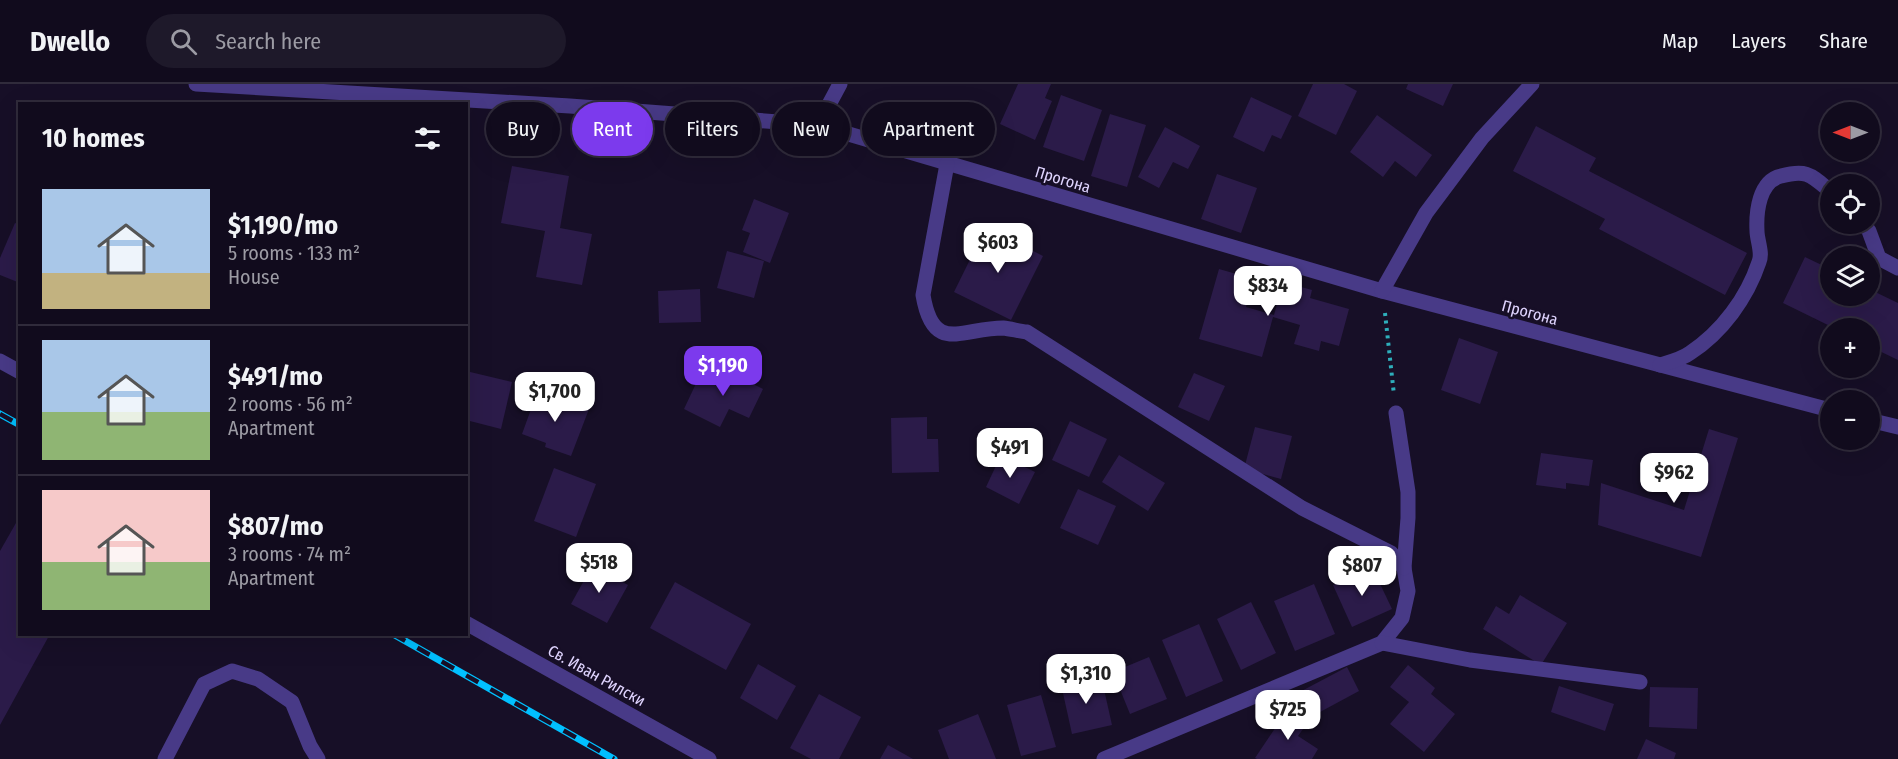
<!DOCTYPE html>
<html lang="en">
<head>
<meta charset="utf-8">
<style>
	:root { --surface:#110b1d; --page:#1e192a; --text:#f1f3f6; --muted:#9c9ba4; --line:#302b3b; --accent:#7c3aed }
	body { margin:0; font-family:"Fira Sans Condensed",sans-serif; background:var(--page); color:var(--text); height:100vh; display:flex; flex-direction:column; font-size:22px; white-space:nowrap }
	* { box-sizing:border-box; margin:0 }
	p { font-size:20px; color:var(--muted) }
	.icon { flex:none; width:33px; height:33px; fill:none; stroke:currentColor; stroke-width:2; stroke-linecap:round; stroke-linejoin:round }
	.map { position:relative; flex:1; overflow:hidden }
	.drawer { position:absolute; left:18px; top:18px; width:450px; height:534px; display:flex; flex-direction:column; background:var(--surface); border-radius:0px; box-shadow:0 6px 24px #0002,0 0 0 2px var(--line) }
	.drawer>* { flex:none }
	.top-card { position:absolute; left:486px; top:18px; width:570px; height:54px; display:flex; gap:12px }
	.needle { width:39px; rotate:270deg }
	.fabs { position:absolute; left:1820px; top:18px; display:grid; gap:12px }
	.fabs a { display:grid; place-items:center; width:60px; height:60px; border-radius:50%; background:var(--surface); box-shadow:0 6px 24px #0002,0 0 0 2px var(--line); font-size:30px }
	.price { position:absolute; translate:-50% -51px; padding:0 14px; border-radius:12px; background:#fff; color:#222; font-size:20px; line-height:39px; filter:drop-shadow(0 2px 3px #0008) }
	.price::after { content:''; position:absolute; left:50%; top:36px; width:18px; height:14px; margin-left:-9px; background:inherit; clip-path:polygon(0 0,100% 0,50% 100%) }
	.price.selected { background:var(--accent); color:#fff }
	ul { padding:0; list-style:none }
	li { display:flex; align-items:center; gap:18px; height:150px; padding:0 24px }
	li+li { border-top:2px solid var(--line) }
	li span { display:grid; place-items:center; flex:none; width:168px; height:120px; border-radius:0px; color:#555 }
	li>.icon { margin-inline-start:auto }
	span .icon { width:72px; height:72px; fill:#fffc; stroke-width:1 }
	li b { font-size:26px }
	h2 { display:flex; justify-content:space-between; align-items:center; height:72px; padding:0 24px; font-size:26px }
	.pill { padding:0 21px; border-radius:27px; background:var(--surface); box-shadow:0 6px 24px #0002,0 0 0 2px var(--line); font-size:21px; line-height:54px }
	.pill.selected { background:var(--accent); color:#fff }
	header { display:flex; align-items:center; gap:36px; box-sizing:border-box; height:84px; padding:0 30px; background:var(--surface); border-bottom:2px solid var(--line) }
	header strong { font-size:28px }
	nav { display:flex; gap:33px; margin-inline-start:auto; font-size:21px }
	.search { width:420px; height:54px; background:var(--page); display:flex; align-items:center; gap:15px; box-sizing:border-box; padding:0 21px; border-radius:33px; color:var(--muted); font-size:22px }
	.map>svg:first-child { display:block }
</style>
</head>
<body>
<header>
<strong>Dwello</strong>
<div class="search"><svg class="icon" aria-label="search" viewBox="0 0 24 24"><circle cx="10" cy="10" r="6"/><path d="M15 15l6 6"/></svg>Search here</div>
<nav><a>Map</a><a>Layers</a><a>Share</a></nav>
</header>
<div class="map">
<svg width="1898" height="675" viewBox="0 0 1898 675">
	<rect width="100%" height="100%" fill="#170f27"/>
	<!-- building -->
	<g fill="#2b1b49">
		<polygon points="1018,0 1051,0 1045,14 1052,17 1035,56 1000,40"/>
		<polygon points="1313,0 1344,0 1357,7 1336,51 1298,32"/>
		<polygon points="1408,0 1453,0 1443,22 1406,5"/>
		<polygon points="1061,11 1102,26 1084,77 1043,63"/>
		<polygon points="1251,13 1292,32 1281,55 1272,51 1264,68 1233,53"/>
		<polygon points="1110,30 1146,41 1127,103 1091,92"/>
		<polygon points="1377,31 1432,71 1416,93 1395,77 1383,93 1350,68"/>
		<polygon points="1536,42 1596,74 1589,87 1747,169 1725,211 1599,145 1605,135 1513,87"/>
		<polygon points="1165,43 1200,62 1188,85 1173,78 1159,104 1138,93"/>
		<polygon points="512,82 569,92 560,144 592,150 582,201 536,193 545,147 501,139"/>
		<polygon points="1217,90 1257,104 1241,149 1201,135"/>
		<polygon points="754,115 789,129 770,179 743,168 750,149 742,146"/>
		<polygon points="15,139 20,141 20,199 0,191 0,174"/>
		<polygon points="986,143 1043,172 1011,236 954,208"/>
		<polygon points="727,167 764,177 754,214 717,204"/>
		<polygon points="1805,173 1830,185 1830,212 1869,212 1869,205 1898,219 1898,276 1869,262 1869,244 1834,244 1783,219"/>
		<polygon points="1219,185 1254,195 1246,223 1274,231 1283,198 1312,206 1310,214 1349,225 1339,262 1321,257 1319,267 1294,260 1300,241 1273,233 1262,273 1199,255"/>
		<polygon points="700,205 701,238 659,239 658,207"/>
		<polygon points="1459,254 1498,268 1480,320 1441,306"/>
		<polygon points="719,283 763,305 749,334 729,325 720,343 684,325 700,291 713,296"/>
		<polygon points="466,287 512,298 501,345 466,336"/>
		<polygon points="1194,289 1225,302 1209,337 1178,323"/>
		<polygon points="538,306 589,325 571,372 545,363 546,359 522,350"/>
		<polygon points="927,333 927,355 938,355 939,388 892,389 891,334"/>
		<polygon points="1070,337 1107,355 1089,393 1052,376"/>
		<polygon points="1255,343 1292,352 1281,395 1244,385"/>
		<polygon points="1709,345 1738,354 1701,473 1598,441 1601,399 1684,426"/>
		<polygon points="1541,369 1593,376 1589,402 1566,399 1566,405 1536,401"/>
		<polygon points="1001,371 1035,388 1019,420 986,403"/>
		<polygon points="1119,371 1165,399 1148,427 1102,398"/>
		<polygon points="554,384 596,400 576,453 534,437"/>
		<polygon points="1078,405 1116,422 1098,461 1060,444"/>
		<polygon points="20,432 20,550 50,550 0,641 0,467"/>
		<polygon points="592,482 628,501 607,539 571,520"/>
		<polygon points="1372,483 1392,525 1352,543 1333,501"/>
		<polygon points="675,498 751,540 726,586 650,544"/>
		<polygon points="1314,500 1335,550 1295,567 1274,517"/>
		<polygon points="1520,511 1567,539 1541,581 1483,545 1496,522 1509,530"/>
		<polygon points="1251,518 1276,569 1241,586 1217,535"/>
		<polygon points="1199,540 1223,597 1186,613 1162,556"/>
		<polygon points="1149,573 1167,615 1130,630 1113,588"/>
		<polygon points="758,580 796,602 777,636 740,614"/>
		<polygon points="1408,581 1435,604 1431,610 1455,630 1424,668 1390,640 1409,618 1390,603"/>
		<polygon points="1347,583 1359,607 1307,635 1294,611"/>
		<polygon points="1101,592 1112,641 1072,650 1061,600"/>
		<polygon points="1559,602 1614,620 1605,647 1551,628"/>
		<polygon points="1650,603 1698,604 1697,645 1649,643"/>
		<polygon points="819,610 861,633 839,675 811,675 790,664"/>
		<polygon points="1041,611 1056,663 1021,672 1007,621"/>
		<polygon points="1288,625 1308,638 1298,652 1318,665 1312,675 1257,675 1255,674"/>
		<polygon points="978,630 996,675 949,675 938,646"/>
		<polygon points="1646,655 1676,669 1674,675 1637,675"/>
		<polygon points="888,661 913,675 880,675"/>
	</g>
	<g fill="none" stroke-linecap="round" stroke-linejoin="round">
		<!-- path -->
		<polyline stroke="#2eaebb" stroke-width="4" stroke-dasharray="3 4.5" stroke-linecap="butt" points="1385,229 1394,311"/>
		<!-- minor -->
		<g stroke="#483a87" stroke-width="15">
			<polyline points="196,0 570,22 818,41 1382,207 1830,326"/>
			<polyline points="818,41 840,0"/>
			<path d="M947 80 923 211C933 271 962 244 1003 244 1011 245 1019 247 1027 248L1302 424 1391 469 1404 484 1408 507 1402 534 1382 559 1104 675"/>
			<polyline points="1864,140 1869,147 1879,174 1898,184"/>
			<polyline points="1382,207 1426,129 1482,54 1532,0"/>
			<polyline points="0,277 20,288"/>
			<path d="M1660 281C1670 278 1682 275 1690 269 1722 248 1747 214 1759 178 1763 169 1757 156 1757 147 1756 128 1759 97 1781 92 1807 85 1811 91 1830 107"/>
			<polyline points="1396,329 1408,408 1408,434 1404,484"/>
			<polyline points="1869,336 1898,343"/>
			<polyline points="466,539 709,675"/>
			<polyline points="1382,559 1470,576 1640,598"/>
			<polyline points="165,675 204,600 232,587 258,595 292,618 310,662 318,675"/>
		</g>
		<!-- rail casing -->
		<g stroke="#01c0ff" stroke-width="7">
			<g id="rail">
				<polyline points="0,330 20,341"/>
				<polyline points="393,550 614,675"/>
			</g>
		</g>
		<!-- rail -->
		<use href="#rail" stroke="#170f27" stroke-width="4.5" stroke-dasharray="14" stroke-linecap="butt"/>
	</g>
	<g text-anchor="middle" stroke-width="5" stroke-linejoin="round" paint-order="stroke">
		<!-- street labels -->
		<g font-size="16" fill="#e0d5ff" stroke="#170f27">
			<text transform="translate(1063 95) rotate(17)" y="6">Прогона</text>
			<text transform="translate(1530 228) rotate(15)" y="6">Прогона</text>
			<text transform="translate(597 591) rotate(29)" y="6">Св. Иван Рилски</text>
		</g>
	</g>
</svg>
<div class="fabs">
<a><svg class="needle" viewBox="-14 -14 28 28"><path d="M0-13l5 13h-10z" fill="#e53935"/><path d="M0 13l5-13h-10z" fill="#9c9ba4"/></svg></a>
<a><svg class="icon" aria-label="locate" viewBox="0 0 24 24"><circle cx="12" cy="12" r="6"/><path d="M12 2v4M12 18v4M2 12h4M18 12h4"/></svg></a>
<a><svg class="icon" aria-label="layers" viewBox="0 0 24 24"><path d="M12 4l9 5-9 5-9-5zM3 14l9 5 9-5"/></svg></a>
<a>+</a>
<a>−</a>
</div>
<b class="price" style="left:998px;top:190px">$603</b>
<b class="price" style="left:1268px;top:233px">$834</b>
<b class="price selected" style="left:723px;top:313px">$1,190</b>
<b class="price" style="left:555px;top:339px">$1,700</b>
<b class="price" style="left:1010px;top:395px">$491</b>
<b class="price" style="left:1674px;top:420px">$962</b>
<b class="price" style="left:599px;top:510px">$518</b>
<b class="price" style="left:1362px;top:513px">$807</b>
<b class="price" style="left:1086px;top:621px">$1,310</b>
<b class="price" style="left:1288px;top:657px">$725</b>
<div class="top-card">
<a class="pill">Buy</a>
<a class="pill selected">Rent</a>
<a class="pill">Filters</a>
<a class="pill">New</a>
<a class="pill">Apartment</a>
</div>
<section class="drawer">
<h2>10 homes<svg class="icon" aria-label="filters" viewBox="0 0 24 24"><path d="M4 7h16M4 17h16"/><circle cx="9" cy="7" r="2"/><circle cx="15" cy="17" r="2"/></svg></h2>
<ul>
<li><span style="background:linear-gradient(#a9c7e8 70%,#c2b280 0)"><svg class="icon" aria-label="home" viewBox="0 0 24 24"><path d="M3 11l9-7 9 7M6 9v11h12V9"/></svg></span><div><b>$1,190/mo</b><p>5 rooms · 133 m²</p><p>House</p></div></li>
<li><span style="background:linear-gradient(#a9c7e8 60%,#8fb573 0)"><svg class="icon" aria-label="home" viewBox="0 0 24 24"><path d="M3 11l9-7 9 7M6 9v11h12V9"/></svg></span><div><b>$491/mo</b><p>2 rooms · 56 m²</p><p>Apartment</p></div></li>
<li><span style="background:linear-gradient(#f6c9c9 60%,#8fb573 0)"><svg class="icon" aria-label="home" viewBox="0 0 24 24"><path d="M3 11l9-7 9 7M6 9v11h12V9"/></svg></span><div><b>$807/mo</b><p>3 rooms · 74 m²</p><p>Apartment</p></div></li>
</ul>
</section>
</div>
</body>
</html>
